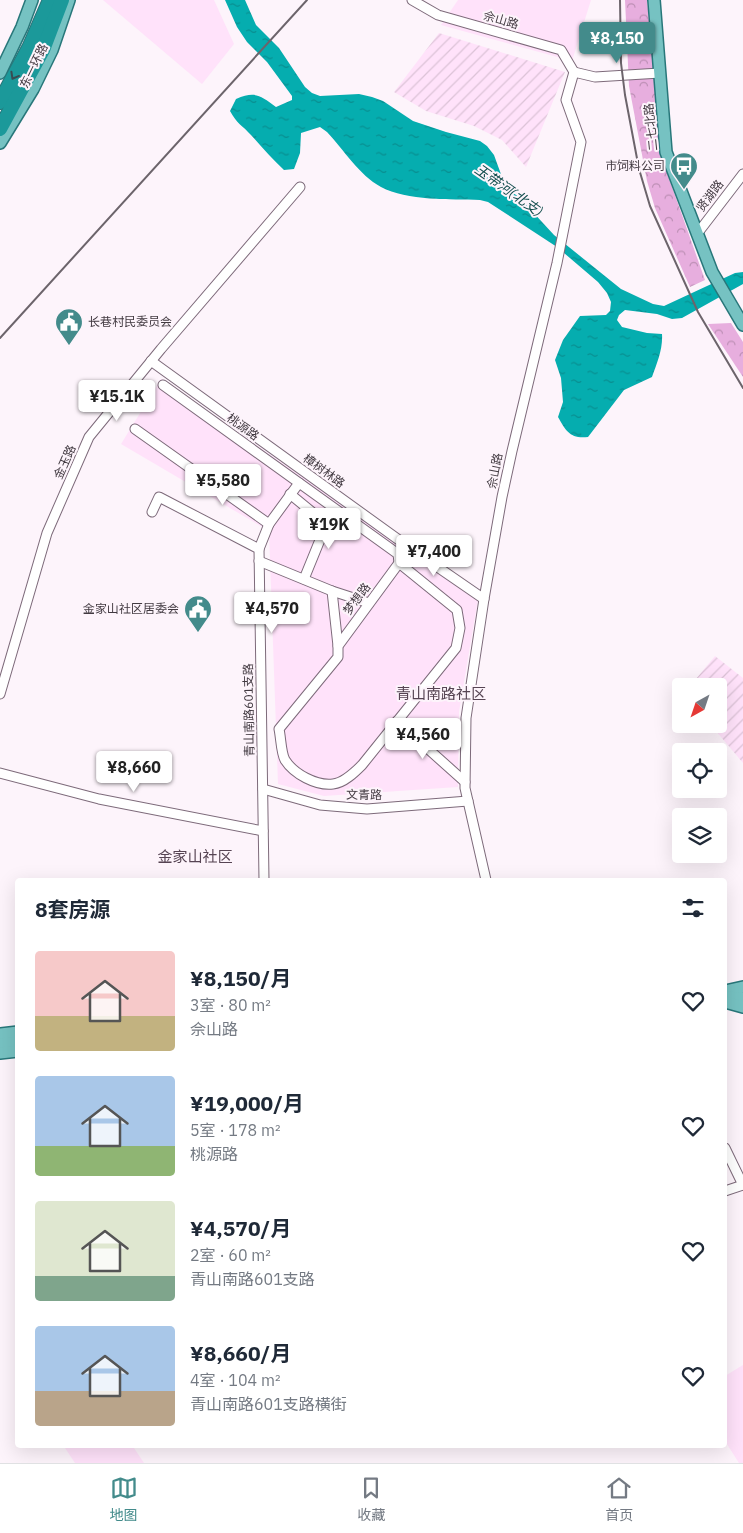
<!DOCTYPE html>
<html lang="zh">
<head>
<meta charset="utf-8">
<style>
	:root { --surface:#fff; --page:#f6f6f7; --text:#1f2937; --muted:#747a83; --line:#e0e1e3; --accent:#438b8b }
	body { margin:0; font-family:"IBM Plex Sans","Noto Sans SC",sans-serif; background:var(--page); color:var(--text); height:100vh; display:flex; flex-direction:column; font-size:19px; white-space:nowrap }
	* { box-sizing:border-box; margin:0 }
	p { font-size:16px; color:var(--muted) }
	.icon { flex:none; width:28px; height:28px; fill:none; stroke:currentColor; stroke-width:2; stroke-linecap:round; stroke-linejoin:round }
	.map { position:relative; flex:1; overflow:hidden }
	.side { position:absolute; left:15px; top:878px; width:712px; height:570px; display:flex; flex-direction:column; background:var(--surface); border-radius:5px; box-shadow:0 5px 20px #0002 }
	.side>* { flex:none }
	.needle { width:32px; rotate:220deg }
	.fabs { position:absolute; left:672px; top:678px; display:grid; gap:10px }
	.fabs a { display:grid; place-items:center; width:55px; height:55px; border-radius:5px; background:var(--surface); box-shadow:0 5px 20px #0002; font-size:25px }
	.price { position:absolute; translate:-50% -42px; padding:0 11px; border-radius:5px; background:#fff; color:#222; font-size:16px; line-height:32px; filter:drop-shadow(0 1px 2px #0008) }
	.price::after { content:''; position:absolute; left:50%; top:30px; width:15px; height:11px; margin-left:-8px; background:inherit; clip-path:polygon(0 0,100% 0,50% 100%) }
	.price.on { background:var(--accent); color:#fff }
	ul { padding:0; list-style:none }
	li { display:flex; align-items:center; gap:15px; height:125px; padding:0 20px }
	li span { display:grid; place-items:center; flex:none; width:140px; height:100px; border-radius:5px; color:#555 }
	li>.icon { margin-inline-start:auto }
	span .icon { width:60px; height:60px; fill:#fffc; stroke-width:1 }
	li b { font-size:21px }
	h2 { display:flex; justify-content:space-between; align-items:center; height:60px; padding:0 20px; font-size:21px }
	.tab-bar { display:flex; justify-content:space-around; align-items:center; height:70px; border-top:1px solid var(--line); background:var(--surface); font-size:14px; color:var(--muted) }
	.tab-bar a { display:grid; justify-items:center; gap:2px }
	.tab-bar .on { color:var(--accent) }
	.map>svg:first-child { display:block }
</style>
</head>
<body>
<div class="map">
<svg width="743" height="1463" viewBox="0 0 743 1463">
	<defs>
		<pattern id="industrial-furrows" width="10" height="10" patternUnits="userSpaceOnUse" patternTransform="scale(1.25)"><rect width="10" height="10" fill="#ffe2fa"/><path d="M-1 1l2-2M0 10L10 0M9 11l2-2" fill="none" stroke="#dcc3d7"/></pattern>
		<pattern id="forest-crowns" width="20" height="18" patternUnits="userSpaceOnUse" patternTransform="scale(1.25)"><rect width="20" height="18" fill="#e7aede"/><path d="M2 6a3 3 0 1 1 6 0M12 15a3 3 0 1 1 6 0" fill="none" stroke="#bd8fb5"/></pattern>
		<pattern id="water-ripples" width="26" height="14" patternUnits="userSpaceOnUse" patternTransform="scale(1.25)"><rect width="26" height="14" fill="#05adaf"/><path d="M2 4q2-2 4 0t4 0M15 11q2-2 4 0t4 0" fill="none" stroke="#088e90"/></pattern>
	</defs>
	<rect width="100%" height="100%" fill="#fdf4fb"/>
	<!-- built -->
	<g fill="#ffe2fa">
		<polygon points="103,0 214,0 234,44 202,84"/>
		<polygon points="458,0 591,0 572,61 441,25"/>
		<polygon points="161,379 478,599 459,712 458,787 324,796 278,784 269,531 121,444"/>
		<polygon points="743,1365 743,1463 739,1463 725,1441 725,1376"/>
		<polygon points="63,1445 132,1445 144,1463 75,1463"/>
	</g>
	<!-- industrial -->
	<g fill="url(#industrial-furrows)">
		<polygon points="439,33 565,72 526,167 502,140 474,126 426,111 394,92"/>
		<polygon points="715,656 743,678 743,763 710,724 719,724 719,686 690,686"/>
	</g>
	<!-- forest -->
	<g fill="url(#forest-crowns)">
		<polygon points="625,0 647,0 664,164 705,280 690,287 655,208 647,181 629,86"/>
		<polygon points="731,323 743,342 743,377 708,324"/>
	</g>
	<!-- water -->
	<path fill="url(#water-ripples)" d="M225 0H245L256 25 279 48 305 87 312 93 320 96 359 94 372 97 383 101 413 121 446 132 480 141 487 146 494 155 506 188 519 197 554 235 621 289 653 304 664 306 735 273 743 272V284L682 318 672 319 657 314 625 310 619 315 617 320 622 327 647 333 662 334C663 349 657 363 652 377L624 390 588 437C570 439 566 431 558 417L563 402 561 378 555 360 563 340 580 316 606 315 610 311 611 302 607 293 598 282 557 247 488 202 480 200C451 199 407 201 381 187 359 175 344 150 327 132L320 127 301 133 300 153 294 169 284 170C272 159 262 147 251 135 242 125 237 124 230 111L236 99C255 91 260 95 276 107L292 100V96L267 62 247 42 237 27Z"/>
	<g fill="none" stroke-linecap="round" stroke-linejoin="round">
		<!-- minor casing -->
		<g stroke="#7d6a7a" stroke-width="11">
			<g id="minor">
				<polyline points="412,0 438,15 561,50 574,72 566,100 581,142 557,263 512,451 502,497 484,599 466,718 465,788 486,880"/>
				<polyline points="574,72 595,77 660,73"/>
				<polyline points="697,234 743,174"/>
				<polyline points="151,361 410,548 484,599"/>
				<polyline points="163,385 398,554 399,563"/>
				<polyline points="135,429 269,524 299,483"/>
				<polyline points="290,494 329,526"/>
				<polyline points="152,512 159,497 259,549 264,880"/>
				<polyline points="259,549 269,524"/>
				<polyline points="259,561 332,591 369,603"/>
				<path d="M399 563 457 610 460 628 456 648 362 765C355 772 344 783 333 784 316 786 294 774 285 760 281 753 281 738 279 729L338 657V646Z"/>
				<polyline points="304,579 324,530 343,514"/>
				<polyline points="332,591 338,646"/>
				<polyline points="0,694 47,533 89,437 161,349 300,187"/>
				<polyline points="397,721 465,782"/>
				<polyline points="0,773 99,799 263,831"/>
				<polyline points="263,789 320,805 367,809 468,801"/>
				<polyline points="725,1148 743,1185"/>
				<polyline points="725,1191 743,1185"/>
			</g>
		</g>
		<!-- major casing -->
		<g stroke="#28777a" stroke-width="14">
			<g id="major">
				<polyline points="654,0 666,152 712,272 743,325"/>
				<polyline points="0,73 22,27 32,0"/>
				<polyline points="0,143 33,89 52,50 69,0"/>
				<polyline points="725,991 743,987"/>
				<polyline points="725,997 743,998"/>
				<polyline points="725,1002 743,1007"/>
				<polyline points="0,1034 18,1032"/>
				<polyline points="0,1044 18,1042"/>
				<polyline points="0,1053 18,1051"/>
			</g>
		</g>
		<!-- highway casing -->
		<g stroke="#28777a" stroke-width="16">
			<g id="highway">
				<polyline points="0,102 30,46 50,0"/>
				<polyline points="0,129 43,50 62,0"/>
			</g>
		</g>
		<!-- minor -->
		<use href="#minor" stroke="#fff" stroke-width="9"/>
		<!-- major -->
		<use href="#major" stroke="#76c2c2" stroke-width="11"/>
		<!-- highway -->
		<use href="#highway" stroke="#1b999a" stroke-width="14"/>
		<!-- rail -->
		<g stroke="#6c646b" stroke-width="2">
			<polyline points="620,0 621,63 625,95 639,169 650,206 698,312 743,388"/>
			<polyline points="0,338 307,0"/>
		</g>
	</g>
	<!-- one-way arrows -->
	<defs><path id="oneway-chevron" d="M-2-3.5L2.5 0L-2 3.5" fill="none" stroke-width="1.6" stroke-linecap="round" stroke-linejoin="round" transform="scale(1.25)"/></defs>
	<use stroke="#394c52" href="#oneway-chevron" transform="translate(14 76) rotate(119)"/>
	<!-- icons -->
	<defs>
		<g id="bus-pin" transform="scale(1.4375)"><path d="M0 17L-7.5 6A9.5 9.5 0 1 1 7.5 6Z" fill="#438b8b" stroke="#fdf4fb"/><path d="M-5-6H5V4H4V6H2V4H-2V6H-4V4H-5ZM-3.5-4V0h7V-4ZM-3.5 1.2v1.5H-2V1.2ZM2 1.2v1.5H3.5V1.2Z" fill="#fff"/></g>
		<g id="civic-pin" transform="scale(1.4375)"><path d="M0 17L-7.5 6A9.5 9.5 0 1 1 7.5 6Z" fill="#438b8b" stroke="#fdf4fb"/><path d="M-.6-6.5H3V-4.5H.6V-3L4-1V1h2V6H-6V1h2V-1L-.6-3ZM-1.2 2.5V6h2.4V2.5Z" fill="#fff"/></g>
	</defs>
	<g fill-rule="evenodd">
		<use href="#bus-pin" x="684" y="166"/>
		<use href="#civic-pin" x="69" y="322"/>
		<use href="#civic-pin" x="198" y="609"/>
	</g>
	<g text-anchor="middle" stroke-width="4" stroke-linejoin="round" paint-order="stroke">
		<!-- street labels -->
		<g font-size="12" fill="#413940" stroke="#fdf4fb">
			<text transform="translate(501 20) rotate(16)" y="4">佘山路</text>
			<text transform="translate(34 66) rotate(-64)" y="4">东一环路</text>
			<text transform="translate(651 127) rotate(-96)" y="4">二七北路</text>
			<text transform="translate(710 196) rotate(-53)" y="4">贤湖路</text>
			<text transform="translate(243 427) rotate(36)" y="4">桃源路</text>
			<text transform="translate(65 462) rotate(-66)" y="4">金玉路</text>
			<text transform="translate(324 471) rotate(36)" y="4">樟树林路</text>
			<text transform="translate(495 471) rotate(-79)" y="4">佘山路</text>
			<text transform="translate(357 599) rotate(-53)" y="4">梦想路</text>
			<text transform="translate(249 710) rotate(-91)" y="4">青山南路601支路</text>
			<text transform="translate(364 795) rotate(1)" y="4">文青路</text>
		</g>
		<!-- poi labels -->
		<g font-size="12" fill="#413940" stroke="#fdf4fb" text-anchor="end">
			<text x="665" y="170">市饲料公司</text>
			<text x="88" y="326" text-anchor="start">长巷村民委员会</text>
			<text x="179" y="613">金家山社区居委会</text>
		</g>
		<!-- water labels -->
		<g font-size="14" font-style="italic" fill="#134e4e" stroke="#fdf4fb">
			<text transform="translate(509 190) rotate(35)" y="5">玉带河(北支)</text>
		</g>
		<!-- quarter labels -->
		<g font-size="15" fill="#564453" stroke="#fdf4fb">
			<text x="441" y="699">青山南路社区</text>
			<text x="195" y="862">金家山社区</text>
		</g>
	</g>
</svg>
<div class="fabs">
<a><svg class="needle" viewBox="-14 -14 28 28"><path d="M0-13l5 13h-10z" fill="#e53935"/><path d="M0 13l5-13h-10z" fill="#747a83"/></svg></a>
<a><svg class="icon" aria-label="locate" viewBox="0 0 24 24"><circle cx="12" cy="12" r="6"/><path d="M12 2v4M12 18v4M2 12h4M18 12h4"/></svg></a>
<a><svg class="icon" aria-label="layers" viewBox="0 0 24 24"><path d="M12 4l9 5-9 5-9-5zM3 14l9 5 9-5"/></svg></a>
</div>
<b class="price on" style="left:617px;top:64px">¥8,150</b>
<b class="price" style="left:117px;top:422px">¥15.1K</b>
<b class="price" style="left:223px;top:506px">¥5,580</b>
<b class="price" style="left:329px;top:550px">¥19K</b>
<b class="price" style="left:434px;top:577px">¥7,400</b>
<b class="price" style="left:272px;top:634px">¥4,570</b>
<b class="price" style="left:423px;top:760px">¥4,560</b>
<b class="price" style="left:134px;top:793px">¥8,660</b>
<section class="side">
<h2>8套房源<svg class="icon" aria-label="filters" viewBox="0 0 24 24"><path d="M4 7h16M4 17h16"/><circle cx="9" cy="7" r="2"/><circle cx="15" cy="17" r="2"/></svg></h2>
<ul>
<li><span style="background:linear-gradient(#f6c9c9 65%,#c2b280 0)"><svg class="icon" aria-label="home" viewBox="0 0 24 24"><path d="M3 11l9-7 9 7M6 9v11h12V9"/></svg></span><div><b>¥8,150/月</b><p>3室 · 80 m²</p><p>佘山路</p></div><svg class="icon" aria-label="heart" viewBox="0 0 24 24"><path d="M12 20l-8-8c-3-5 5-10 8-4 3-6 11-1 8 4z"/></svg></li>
<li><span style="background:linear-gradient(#a9c7e8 70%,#8fb573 0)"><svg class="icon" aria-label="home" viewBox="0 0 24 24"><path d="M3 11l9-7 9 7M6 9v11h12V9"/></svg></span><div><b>¥19,000/月</b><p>5室 · 178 m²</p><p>桃源路</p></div><svg class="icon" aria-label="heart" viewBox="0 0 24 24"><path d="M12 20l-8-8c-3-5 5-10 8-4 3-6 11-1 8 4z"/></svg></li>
<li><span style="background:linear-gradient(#dfe7d0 75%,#7fa58c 0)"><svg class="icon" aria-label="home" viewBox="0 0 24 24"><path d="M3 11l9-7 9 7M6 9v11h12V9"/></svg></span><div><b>¥4,570/月</b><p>2室 · 60 m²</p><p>青山南路601支路</p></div><svg class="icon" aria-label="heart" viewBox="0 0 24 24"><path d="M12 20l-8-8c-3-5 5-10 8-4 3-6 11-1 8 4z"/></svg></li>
<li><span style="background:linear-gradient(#a9c7e8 65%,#b9a48a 0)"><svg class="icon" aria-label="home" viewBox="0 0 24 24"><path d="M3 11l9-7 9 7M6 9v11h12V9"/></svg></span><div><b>¥8,660/月</b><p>4室 · 104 m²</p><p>青山南路601支路横街</p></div><svg class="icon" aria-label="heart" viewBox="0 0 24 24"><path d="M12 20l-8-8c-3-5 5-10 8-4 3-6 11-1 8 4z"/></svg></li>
</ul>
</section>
</div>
<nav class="tab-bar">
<a class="on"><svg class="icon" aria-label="map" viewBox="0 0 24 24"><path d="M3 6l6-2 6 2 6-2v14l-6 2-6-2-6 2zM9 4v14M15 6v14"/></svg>地图</a>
<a><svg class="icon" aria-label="saved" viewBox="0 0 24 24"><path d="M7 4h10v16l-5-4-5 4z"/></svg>收藏</a>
<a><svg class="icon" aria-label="home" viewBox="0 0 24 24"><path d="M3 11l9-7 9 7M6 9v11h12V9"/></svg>首页</a>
</nav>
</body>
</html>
